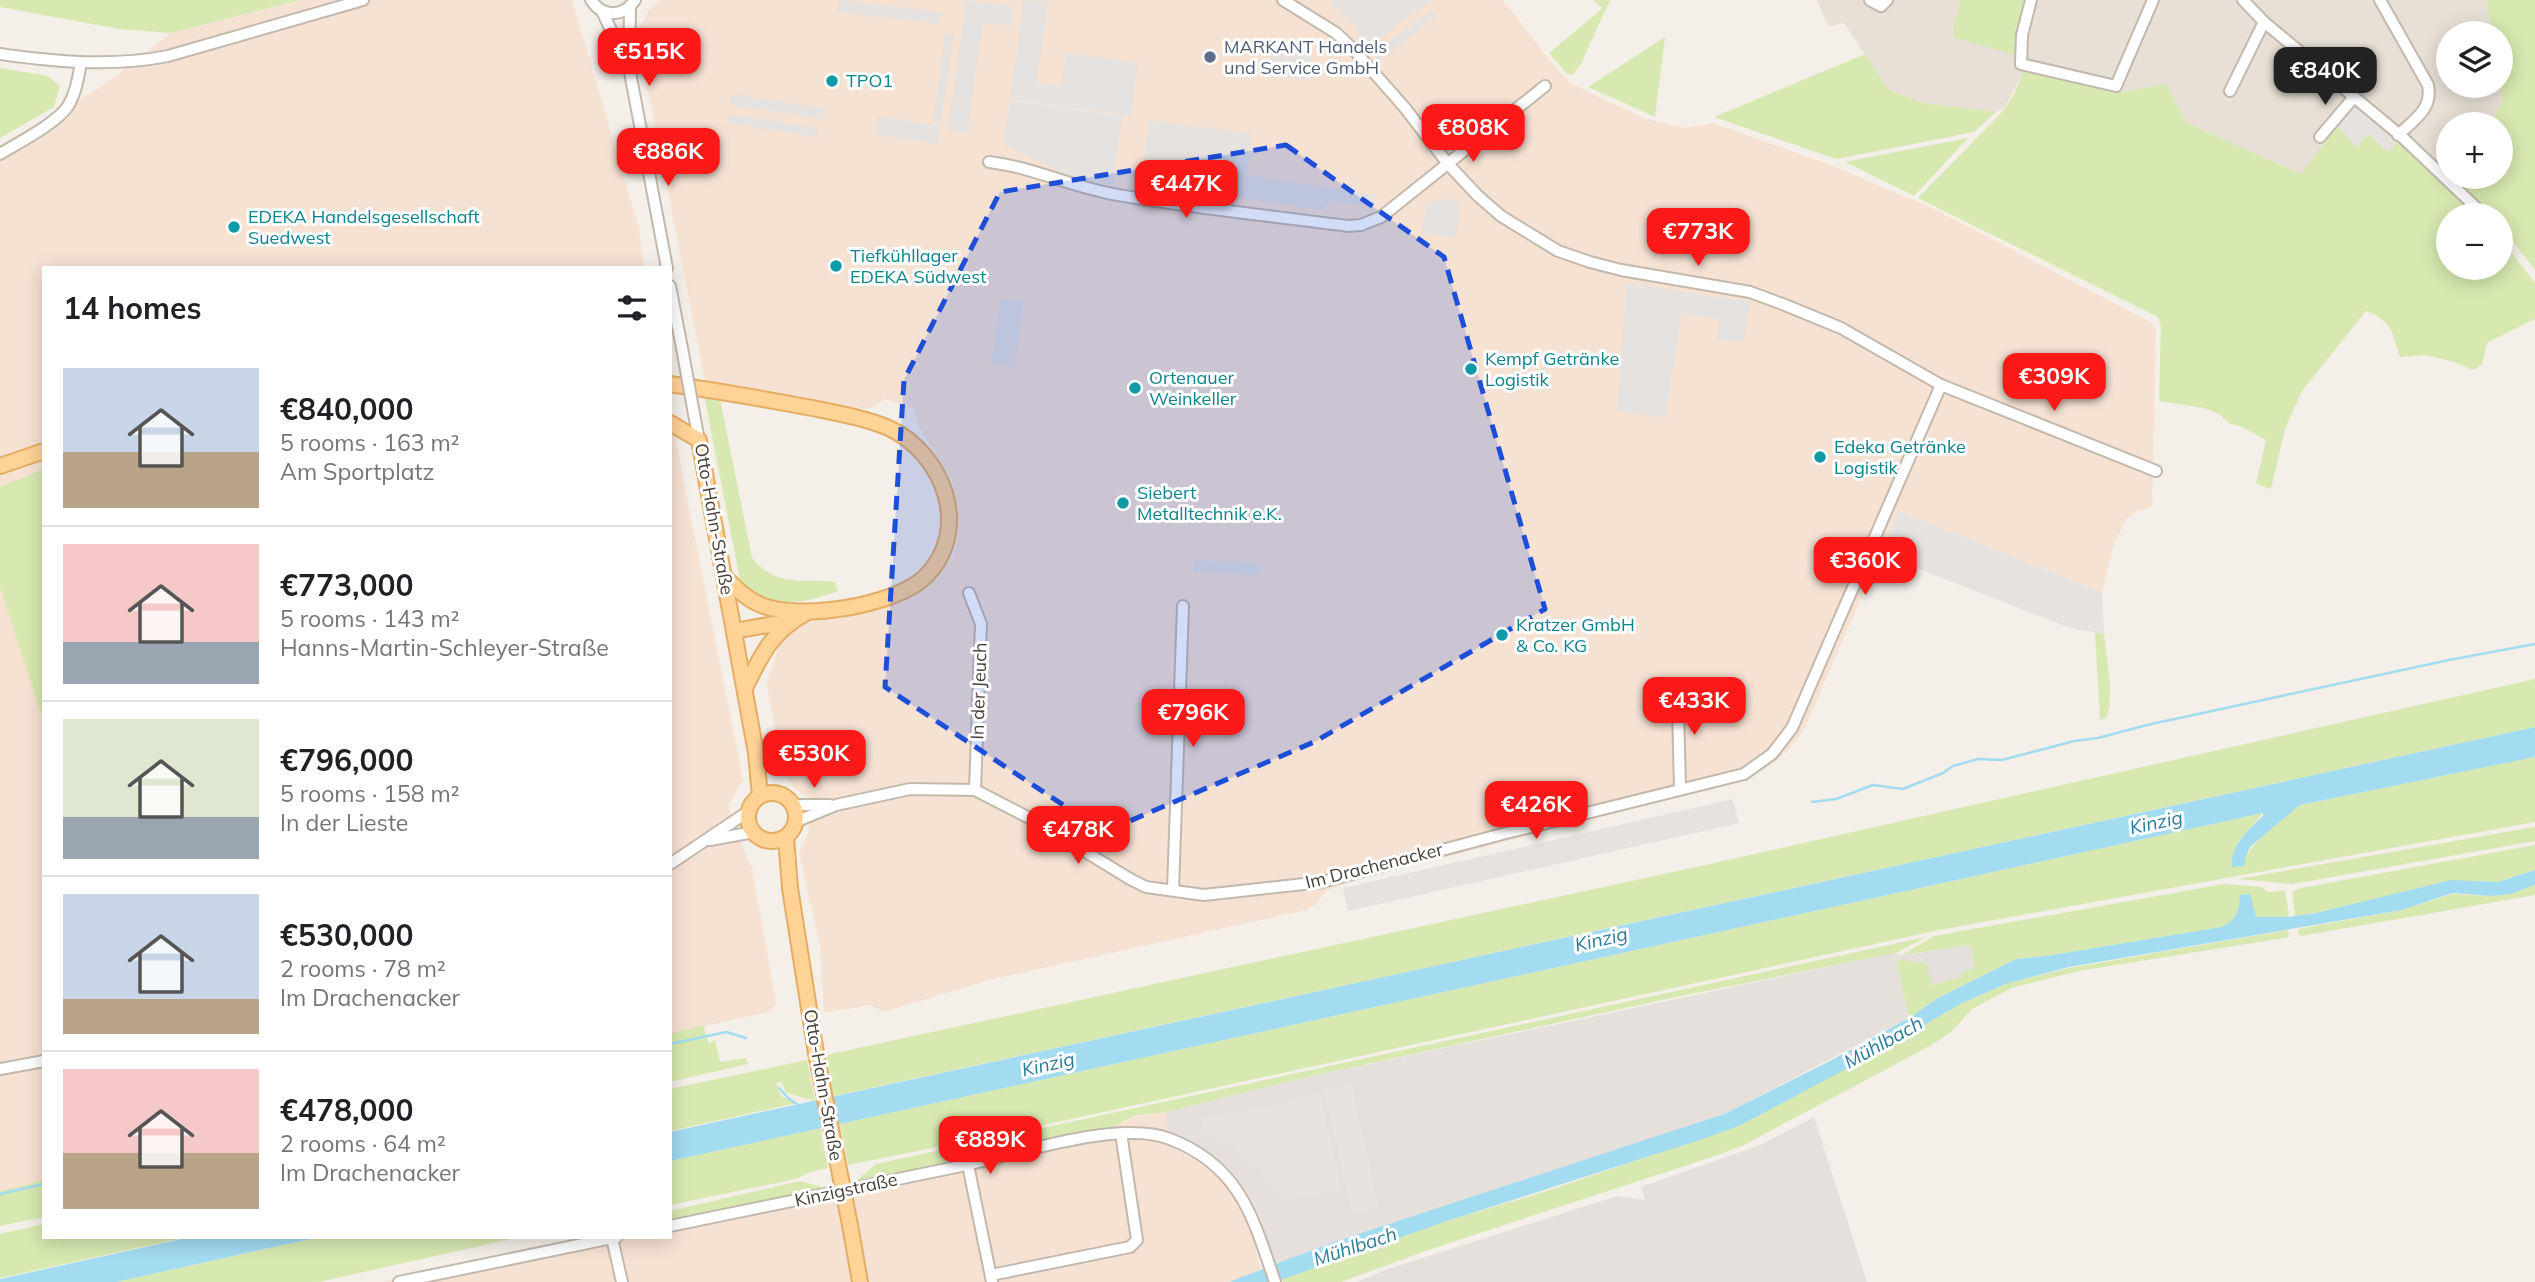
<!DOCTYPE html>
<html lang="en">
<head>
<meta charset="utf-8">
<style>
	:root { --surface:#fff; --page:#f6f6f6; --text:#202124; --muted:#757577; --line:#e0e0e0; --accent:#fc1917 }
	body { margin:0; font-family:Mulish,sans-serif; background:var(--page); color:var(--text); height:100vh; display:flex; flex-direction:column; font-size:26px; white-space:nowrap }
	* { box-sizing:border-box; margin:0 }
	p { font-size:23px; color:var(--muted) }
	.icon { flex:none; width:38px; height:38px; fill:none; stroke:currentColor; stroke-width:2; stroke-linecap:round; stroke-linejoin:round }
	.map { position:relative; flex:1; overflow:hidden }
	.drawer { position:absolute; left:42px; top:266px; width:630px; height:973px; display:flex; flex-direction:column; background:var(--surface); border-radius:0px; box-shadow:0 4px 18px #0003 }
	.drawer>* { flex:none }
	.fabs { position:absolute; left:2436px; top:21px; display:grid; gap:14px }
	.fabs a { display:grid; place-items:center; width:77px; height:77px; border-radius:50%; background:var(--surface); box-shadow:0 4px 18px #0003; font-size:35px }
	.price { position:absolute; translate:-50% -60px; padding:0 16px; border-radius:14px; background:var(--accent); color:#fff; font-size:23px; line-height:46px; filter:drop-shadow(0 2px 4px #0008) }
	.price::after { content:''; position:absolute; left:50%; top:42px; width:21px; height:16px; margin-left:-10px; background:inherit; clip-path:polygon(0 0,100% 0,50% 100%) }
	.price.on { background:#222; color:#fff }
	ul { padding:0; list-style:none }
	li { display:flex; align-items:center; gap:21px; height:175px; padding:0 21px }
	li+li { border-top:2px solid var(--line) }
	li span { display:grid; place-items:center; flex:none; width:196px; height:140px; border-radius:0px; color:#555 }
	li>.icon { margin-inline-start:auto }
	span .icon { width:84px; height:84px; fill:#fffc; stroke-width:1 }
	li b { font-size:30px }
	h2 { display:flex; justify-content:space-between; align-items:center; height:84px; padding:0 21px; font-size:30px }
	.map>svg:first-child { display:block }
</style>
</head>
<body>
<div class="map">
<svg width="2535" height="1282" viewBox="0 0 2535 1282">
	<rect width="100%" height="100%" fill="#f4efe8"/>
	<!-- residential -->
	<polygon fill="#e8e0d6" points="1817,0 2486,0 2492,33 2448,33 2448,86 2501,86 2501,71 2502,102 2491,124 2448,124 2448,177 2454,177 2447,187 2357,102 2301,175 2185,122 2167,84 2115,93 2024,69 2005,108 1996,112 1923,103 1888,90 1844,23 1828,26"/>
	<!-- commercial -->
	<g fill="#f6e2d3">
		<polygon points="300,0 572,0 638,225 644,268 44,268 44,1180 0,1191 0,145 104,85 171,33"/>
		<polygon points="660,0 1503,0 1556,68 1572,84 1646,119 1684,128 1713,123 1828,164 1936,210 2150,322 2156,329 2152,507 2136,511 2125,521 2112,549 2102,593 1899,511 1802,734 1782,756 1760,772 1733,783 1352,881 1326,891 1316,904 1306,910 989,980 884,1012 870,1005 824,1013 820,945 799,853 809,831 806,797 792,786 786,775 778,743 767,685 781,637 792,628 812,621 868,612 898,603 916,593 937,575 953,556 957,537 954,492 951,479 920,429 913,409 884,399 874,407 867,409 705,381 640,49 641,26 650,8"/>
		<polygon points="670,412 743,780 728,805 741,844 752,868 776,1003 772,1011 670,1034"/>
		<polygon points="1165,1112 1172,1148 1195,1160 1225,1183 1239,1198 1248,1218 1261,1270 1229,1282 383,1282 598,1237 670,1237 670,1222 1107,1130 1134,1117"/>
	</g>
	<!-- industrial -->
	<g fill="#e6e0dc">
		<polygon points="1970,945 1974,968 1961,972 1962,977 1931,985 1896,963 1909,1018 1724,1114 1275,1264 1262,1222 1247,1192 1227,1166 1201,1146 1169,1133 1165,1112 1303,1078 1894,953 1902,955 1919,953"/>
		<polygon points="1814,1117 1867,1282 1357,1282 1385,1270 1617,1196 1645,1200 1641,1187 1760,1145"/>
	</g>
	<!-- green -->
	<g fill="#d7e9b0">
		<polygon points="0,0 300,0 171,33 119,29 0,7"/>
		<polygon points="1593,0 1610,0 1580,66 1572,75 1567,74 1549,53 1603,8"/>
		<polygon points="1961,0 2027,0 2017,56 1954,37 1953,29"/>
		<polygon points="2486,0 2535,0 2535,270 2501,226 2501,215 2490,215 2453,179 2454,177 2501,177 2501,124 2491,124 2502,102 2501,33 2492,33"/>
		<polygon points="1665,37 1655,117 1588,87"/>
		<polygon points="1865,54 1888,90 1923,103 1996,112 1974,132 1836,159 1714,117"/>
		<polygon points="0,68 48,76 60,86 54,107 0,138"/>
		<path d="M2024 69 2115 93 2167 84 2185 122 2301 174 2337 126 2350 138 2368 134 2388 151 2398 141 2479 215H2448V268H2501V239L2535 283V319L2487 343 2482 364 2476 369H2470L2455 362 2425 355 2400 357C2392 332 2392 321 2366 311L2302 391 2285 429 2271 489 2256 484 2266 440 2240 426 2230 424 2219 414 2204 408 2159 401 2161 327 2158 317 1918 198 2005 109 2015 92Z"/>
		<polygon points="1968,138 1914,196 1845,162"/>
		<path d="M704 395 720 399 752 558C779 589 800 578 835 582L838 591C803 604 768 611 740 580Z"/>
		<polygon points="44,469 44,723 0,587 0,487"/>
		<path d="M2095 632 2104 634C2106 654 2115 702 2106 718L2100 720Z"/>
		<polygon points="2535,679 2535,727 834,1096 826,1055 1719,862"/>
		<polygon points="2535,757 2535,822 1939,930 1030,1128 848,1165 840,1124 2263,813 2238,842 2246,855 2258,840 2300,805"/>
		<polygon points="2535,827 2535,841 2292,884 2238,879"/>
		<polygon points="2535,845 2535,870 2498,882 2460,881 2440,883 2316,913 2295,916 2292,892 2301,888"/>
		<path d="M2224 884 2262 887 2268 892 2285 891 2289 914 2287 917H2255L2250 894 2241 895C2239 912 2238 920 2221 927L2046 956 2016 959 1938 998 1909 1018 1896 963 1899 960 1926 963 1932 985 1961 977V972L1974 968 1970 945 1902 955 1934 936Z"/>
		<polygon points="2535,885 2535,895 2301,936 2298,933 2298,929 2402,910 2452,894 2492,896 2510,894"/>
		<polygon points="2288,930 2289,937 2079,971 2011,988 1972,1009 1951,1032 1930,1046 1742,1146 1718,1155 1431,1249 1341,1282 1283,1282 1282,1279 1447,1221 1547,1191 1741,1125 1964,1002 2008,983 2069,968"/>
		<polygon points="1926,937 1896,953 1681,996 1303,1078 1165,1112 1134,1116 1107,1130 852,1184 876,1164"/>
		<polygon points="703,1025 709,1044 715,1040 720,1062 746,1058 748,1064 670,1082 670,1034"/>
		<polygon points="807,1060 815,1101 786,1093 782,1082 776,1083 781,1096 797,1103 670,1131 670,1089"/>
		<polygon points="820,1128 828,1168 807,1173 796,1179 670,1205 670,1161"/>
		<polygon points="44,1180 44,1217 0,1226 0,1191"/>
		<polygon points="800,1181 829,1189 670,1222 670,1211"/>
		<polygon points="44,1224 44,1237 187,1237 0,1278 0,1234"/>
		<polygon points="321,1237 520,1237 319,1282 116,1282"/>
	</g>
	<!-- parking -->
	<g fill="#e5e2e0">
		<polygon points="839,0 942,12 940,24 838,12"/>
		<polygon points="966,0 1013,6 1011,26 983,22 967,133 948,130"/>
		<polygon points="1024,0 1048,2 1036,83 1061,86 1066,53 1138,63 1131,116 1010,99"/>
		<polygon points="1329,0 1431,0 1371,45"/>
		<polygon points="1431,10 1436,17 1379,61 1373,54"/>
		<polygon points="945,34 954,35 941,124 933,122"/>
		<polygon points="1274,43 1312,48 1308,80 1268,76"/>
		<polygon points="731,94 824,108 823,119 730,105"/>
		<polygon points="1010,100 1122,116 1113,185 1079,180 1003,145"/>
		<polygon points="2356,101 2398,141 2388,152 2368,134 2357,148 2337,126"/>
		<polygon points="729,114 818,128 817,137 728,123"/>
		<polygon points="878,116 940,126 937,144 875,134"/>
		<polygon points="1149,120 1252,134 1247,175 1375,195 1374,207 1327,201 1324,210 1155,186 1157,175 1142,173"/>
		<polygon points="1450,199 1461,202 1455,238 1422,233 1427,203"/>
		<polygon points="1627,283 1750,302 1743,342 1717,340 1720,320 1682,313 1665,418 1617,410"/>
		<polygon points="1001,299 1024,302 1014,367 991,364"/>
		<polygon points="1899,511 2102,593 2104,634 2070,628 1881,554"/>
		<polygon points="1194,560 1261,563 1260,575 1193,572"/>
		<polygon points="1733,799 1739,823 1348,911 1343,888"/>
		<polygon points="1351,1083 1379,1208 1352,1214 1324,1090"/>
		<polygon points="1320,1094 1341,1188 1288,1202 1260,1169 1230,1146 1201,1129 1203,1119"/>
	</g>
	<!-- water -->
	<g fill="#a3dcf1">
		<path d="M2535 727V757L2300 805 2251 846 2246 855 2244 866 2232 867C2230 846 2248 830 2263 816V813L670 1161V1132Z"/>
		<path d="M2535 870V885L2510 894 2492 896 2452 893 2402 910 2069 967 2008 983 1964 1002 1874 1054 1741 1125 1706 1138 1447 1221 1275 1282H1229L1328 1244 1724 1114 1826 1063 1909 1018 1938 998 2016 959 2046 956 2221 927C2237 920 2239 912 2240 895L2250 894 2256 917H2287L2316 913 2451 880 2498 882Z"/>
		<polygon points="191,1237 320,1237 116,1282 0,1282 0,1279"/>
	</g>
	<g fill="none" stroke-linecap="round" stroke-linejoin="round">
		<!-- stream -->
		<g stroke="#a3dcf1" stroke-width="2.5">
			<polyline points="1812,802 1836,799 1873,785 1903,789 1943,773 1953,766 1978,759 2002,760 2074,741 2098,738 2147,725 2449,660 2535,644"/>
			<polyline points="670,1044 726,1032 746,1038"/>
			<polyline points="779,1088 788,1098 800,1106"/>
			<polyline points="0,1194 44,1184"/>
		</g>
		<!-- minor casing -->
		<g stroke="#c3b8ad" stroke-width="14">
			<g id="minor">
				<path d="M591 0C603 18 623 17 635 0"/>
				<polyline points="1283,0 1336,33 1354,50 1405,108 1448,164 1478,196 1501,216 1558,251 1590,262 1621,270 1750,292 1785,305 1841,328 1941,385 2156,471"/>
				<polyline points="1870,0 1881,6 1887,0"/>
				<polyline points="2031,0 2022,35 2021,64 2116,86 2153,0"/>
				<polyline points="2243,0 2264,22 2401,136 2484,215"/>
				<path d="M2380 0 2428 85C2433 109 2414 120 2398 135"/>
				<polyline points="630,7 629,67 667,268"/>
				<polyline points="602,11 628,66"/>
				<path d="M0 54C57 62 111 67 168 56L363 0"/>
				<polyline points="2230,91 2264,22"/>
				<polyline points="2320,137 2354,97"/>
				<path d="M0 154C18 143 57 123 68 106 76 93 78 78 81 63"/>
				<path d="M989 162C1033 167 1074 188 1118 195 1194 208 1271 216 1348 226L1361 225 1381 217 1545 86"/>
				<polyline points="670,286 682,348"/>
				<polyline points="694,414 699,440"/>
				<polyline points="969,593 981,624 975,790"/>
				<polyline points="1672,694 1678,707 1680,789"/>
				<polyline points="793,805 830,805"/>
				<polyline points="795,822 836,805 910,789 975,790 1037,822 1130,879 1146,887 1204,895 1322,882 1506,833 1744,774 1772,754 1792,728 1941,385"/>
				<polyline points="710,840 754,832"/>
				<polyline points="670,864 749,811"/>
				<polyline points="1173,890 1183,606"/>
				<polyline points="0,1069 44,1061"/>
				<polyline points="968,1165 992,1282"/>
				<path d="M670 1226C767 1206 864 1186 961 1166 1015 1155 1118 1119 1170 1139 1240 1166 1253 1217 1275 1282"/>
				<polyline points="612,1238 622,1282"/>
				<polyline points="991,1275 1130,1247 1137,1240 1121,1133"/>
				<polyline points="399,1282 617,1237"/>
			</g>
		</g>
		<!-- major casing -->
		<g stroke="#e5ad64" stroke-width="18">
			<g id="major">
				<path d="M670 384C718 391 765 399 812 408 837 413 865 418 889 428 944 454 973 531 924 578 893 606 800 621 761 605 746 599 735 587 724 576"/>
				<polyline points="670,423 699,440 756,753 760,796"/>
				<polyline points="0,466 44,451"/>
				<polyline points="734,631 791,621"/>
				<path d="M745 688C762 654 771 632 806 613"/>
				<circle cx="772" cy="817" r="24"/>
				<polyline points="786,837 790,888 816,1053"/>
				<polyline points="850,1225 860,1282"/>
			</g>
		</g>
		<!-- minor -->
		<use href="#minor" stroke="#fff" stroke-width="10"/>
		<!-- major -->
		<use href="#major" stroke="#ffd296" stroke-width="14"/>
		<!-- minor-bridge casing -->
		<g stroke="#c3b8ad" stroke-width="14" stroke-linecap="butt">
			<polyline id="minor-bridge" points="682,348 694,414"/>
		</g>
		<!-- major-bridge casing -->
		<g stroke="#e5ad64" stroke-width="18" stroke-linecap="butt">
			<polyline id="major-bridge" points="816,1053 850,1225"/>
		</g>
		<!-- minor-bridge -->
		<use href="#minor-bridge" stroke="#fff" stroke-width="10"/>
		<!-- major-bridge -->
		<use href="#major-bridge" stroke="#ffd296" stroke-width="14"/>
	</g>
	<!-- marked area -->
	<path fill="#1d4ed8" fill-opacity="0.2" stroke="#1d4ed8" stroke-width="5" stroke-dasharray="14 9" stroke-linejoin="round" d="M1286 145 1444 257 1545 609 1314 742 1104 832 885 687 904 380 1000 192Z"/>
	<!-- markers -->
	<circle fill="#5c6f8a" stroke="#fff" stroke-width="2.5" cx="1210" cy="57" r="7"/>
	<g fill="#0f9aa8" stroke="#fff" stroke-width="2.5">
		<circle cx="832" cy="81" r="7"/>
		<circle cx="234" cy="227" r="7"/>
		<circle cx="836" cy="266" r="7"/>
		<circle cx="1471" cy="369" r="7"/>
		<circle cx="1135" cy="388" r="7"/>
		<circle cx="1820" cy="457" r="7"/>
		<circle cx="1123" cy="503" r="7"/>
		<circle cx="1502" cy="635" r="7"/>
	</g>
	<g text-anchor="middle" stroke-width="6" stroke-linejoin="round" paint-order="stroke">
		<!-- service labels -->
		<g font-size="18" fill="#4e5e75" stroke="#fff" text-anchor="start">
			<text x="1224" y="53">MARKANT Handels<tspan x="1224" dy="21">und Service GmbH</tspan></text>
		</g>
		<!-- culture labels -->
		<g font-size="18" fill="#0d838f" stroke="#fff" text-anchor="start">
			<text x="846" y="87">TPO1</text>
			<text x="248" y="223">EDEKA Handelsgesellschaft<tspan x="248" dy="21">Suedwest</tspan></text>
			<text x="850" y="262">Tiefkühllager<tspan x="850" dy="21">EDEKA Südwest</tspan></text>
			<text x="1485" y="365">Kempf Getränke<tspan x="1485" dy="21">Logistik</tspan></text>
			<text x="1149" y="384">Ortenauer<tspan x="1149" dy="21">Weinkeller</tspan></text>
			<text x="1834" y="453">Edeka Getränke<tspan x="1834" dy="21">Logistik</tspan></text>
			<text x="1137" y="499">Siebert<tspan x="1137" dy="21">Metalltechnik e.K.</tspan></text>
			<text x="1516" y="631">Kratzer GmbH<tspan x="1516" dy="21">&amp; Co. KG</tspan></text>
		</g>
		<!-- street labels -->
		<g font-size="18" fill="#473e36" stroke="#fff">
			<text transform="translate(714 519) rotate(80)" y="6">Otto-Hahn-Straße</text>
			<text transform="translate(979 691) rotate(-88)" y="6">In der Jeuch</text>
			<text transform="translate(1374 866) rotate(-14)" y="6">Im Drachenacker</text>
			<text transform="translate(823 1085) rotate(80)" y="6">Otto-Hahn-Straße</text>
			<text transform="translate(846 1190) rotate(-12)" y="6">Kinzigstraße</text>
		</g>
		<!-- water labels -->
		<g font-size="19" font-style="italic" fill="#2a7c9c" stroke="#fff">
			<text transform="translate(2156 822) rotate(-12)" y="7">Kinzig</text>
			<text transform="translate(1601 939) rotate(-13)" y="7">Kinzig</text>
			<text transform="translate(1883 1042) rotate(-29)" y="7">Mühlbach</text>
			<text transform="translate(1048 1064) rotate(-13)" y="7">Kinzig</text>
			<text transform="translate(1355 1246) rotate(-18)" y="7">Mühlbach</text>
		</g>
	</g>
</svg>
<div class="fabs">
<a><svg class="icon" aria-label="layers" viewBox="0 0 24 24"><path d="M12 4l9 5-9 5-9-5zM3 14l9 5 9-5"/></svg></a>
<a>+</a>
<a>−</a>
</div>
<b class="price" style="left:649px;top:88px">€515K</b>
<b class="price on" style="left:2325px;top:107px">€840K</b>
<b class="price" style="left:1473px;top:164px">€808K</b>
<b class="price" style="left:668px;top:188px">€886K</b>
<b class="price" style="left:1186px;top:220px">€447K</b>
<b class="price" style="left:1698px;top:268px">€773K</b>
<b class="price" style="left:2054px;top:413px">€309K</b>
<b class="price" style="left:1865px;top:597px">€360K</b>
<b class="price" style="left:1694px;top:737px">€433K</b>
<b class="price" style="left:1193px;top:749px">€796K</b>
<b class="price" style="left:814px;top:790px">€530K</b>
<b class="price" style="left:1536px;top:841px">€426K</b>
<b class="price" style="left:1078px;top:866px">€478K</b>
<b class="price" style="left:990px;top:1176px">€889K</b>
<section class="drawer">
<h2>14 homes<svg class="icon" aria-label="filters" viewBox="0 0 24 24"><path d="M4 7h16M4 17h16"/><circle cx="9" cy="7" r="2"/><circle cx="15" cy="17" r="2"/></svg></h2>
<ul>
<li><span style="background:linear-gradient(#c9d6e8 60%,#b9a48a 0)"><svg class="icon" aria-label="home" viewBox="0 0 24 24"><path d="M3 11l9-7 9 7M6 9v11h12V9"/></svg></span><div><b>€840,000</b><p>5 rooms · 163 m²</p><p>Am Sportplatz</p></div></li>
<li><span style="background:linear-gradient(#f6c9c9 70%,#9aa5b1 0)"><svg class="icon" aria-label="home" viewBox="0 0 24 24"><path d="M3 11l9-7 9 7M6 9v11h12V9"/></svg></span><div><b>€773,000</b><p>5 rooms · 143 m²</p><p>Hanns-Martin-Schleyer-Straße</p></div></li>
<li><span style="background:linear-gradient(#dfe7d0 70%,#9aa5b1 0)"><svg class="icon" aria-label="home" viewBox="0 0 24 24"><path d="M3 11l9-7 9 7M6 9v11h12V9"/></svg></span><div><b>€796,000</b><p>5 rooms · 158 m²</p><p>In der Lieste</p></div></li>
<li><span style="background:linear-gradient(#c9d6e8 75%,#b9a48a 0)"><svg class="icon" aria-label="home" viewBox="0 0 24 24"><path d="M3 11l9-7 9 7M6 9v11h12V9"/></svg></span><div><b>€530,000</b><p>2 rooms · 78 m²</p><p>Im Drachenacker</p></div></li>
<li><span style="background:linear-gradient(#f6c9c9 60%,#b9a48a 0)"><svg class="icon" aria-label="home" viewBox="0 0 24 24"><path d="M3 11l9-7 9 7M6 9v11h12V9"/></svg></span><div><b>€478,000</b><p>2 rooms · 64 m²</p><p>Im Drachenacker</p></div></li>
</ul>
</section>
</div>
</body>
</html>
